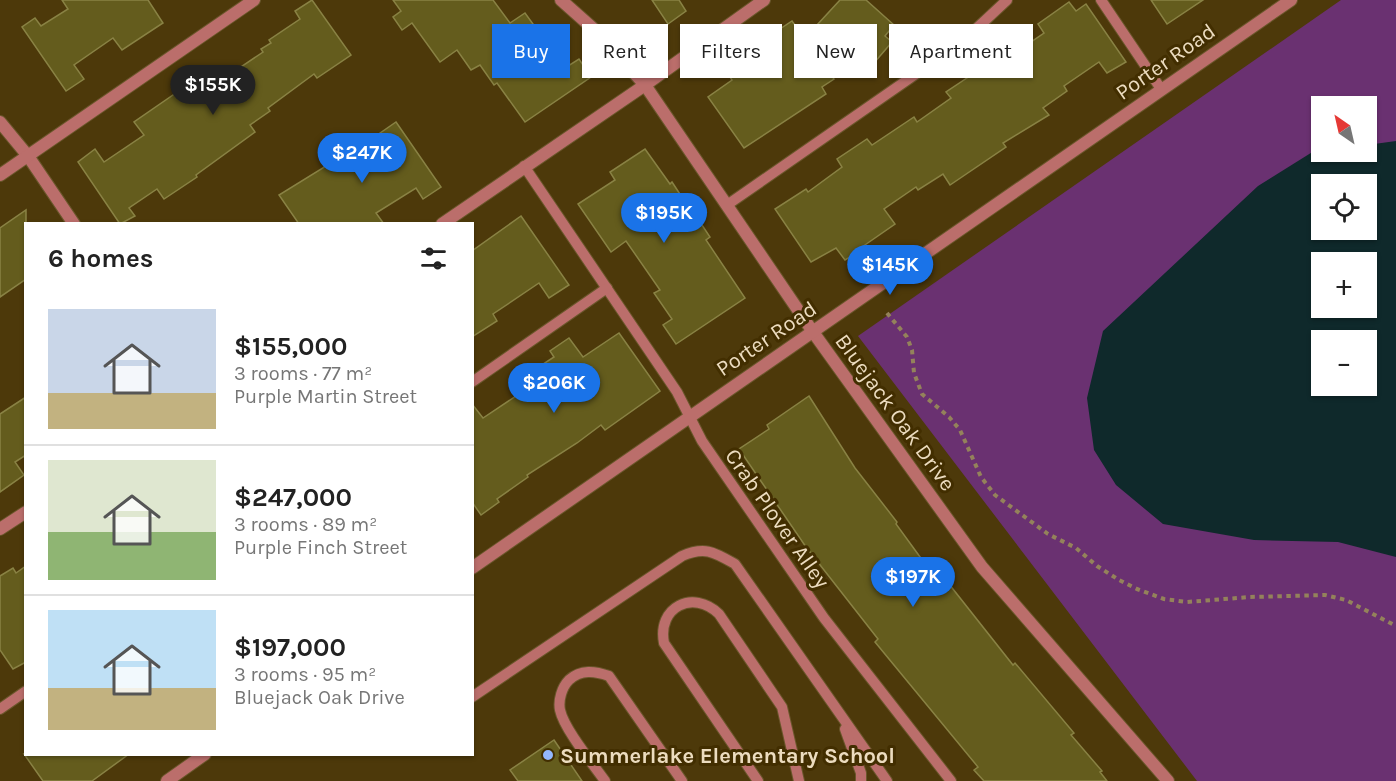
<!DOCTYPE html>
<html lang="en">
<head>
<meta charset="utf-8">
<style>
	:root { --surface:#fff; --page:#f6f6f6; --text:#222; --muted:#767676; --line:#e0e0e0; --accent:#1a73e8 }
	body { margin:0; font-family:Karla,sans-serif; background:var(--page); color:var(--text); height:100vh; display:flex; flex-direction:column; font-size:22px; white-space:nowrap }
	* { box-sizing:border-box; margin:0 }
	p { font-size:20px; color:var(--muted) }
	.icon { flex:none; width:33px; height:33px; fill:none; stroke:currentColor; stroke-width:2; stroke-linecap:round; stroke-linejoin:round }
	.map { position:relative; flex:1; overflow:hidden }
	.details { position:absolute; left:24px; top:222px; width:450px; height:534px; display:flex; flex-direction:column; background:var(--surface); border-radius:0px; box-shadow:0 2px 4px #0004 }
	.details>* { flex:none }
	.guide { position:absolute; left:492px; top:24px; width:570px; height:54px; display:flex; gap:12px }
	.needle { width:39px; rotate:326deg }
	.buttons { position:absolute; left:1311px; top:96px; display:grid; gap:12px }
	.buttons a { display:grid; place-items:center; width:66px; height:66px; border-radius:0px; background:var(--surface); box-shadow:0 2px 4px #0004; font-size:30px }
	.price { position:absolute; translate:-50% -51px; padding:0 14px; border-radius:21px; background:var(--accent); color:#fff; font-size:20px; line-height:39px; filter:drop-shadow(0 2px 3px #0008) }
	.price::after { content:''; position:absolute; left:50%; top:36px; width:18px; height:14px; margin-left:-9px; background:inherit; clip-path:polygon(0 0,100% 0,50% 100%) }
	.price.current { background:#222; color:#fff }
	ul { padding:0; list-style:none }
	li { display:flex; align-items:center; gap:18px; height:150px; padding:0 24px }
	li+li { border-top:2px solid var(--line) }
	li span { display:grid; place-items:center; flex:none; width:168px; height:120px; border-radius:0px; color:#555 }
	li>.icon { margin-inline-start:auto }
	span .icon { width:72px; height:72px; fill:#fffc; stroke-width:1 }
	li b { font-size:26px }
	h2 { display:flex; justify-content:space-between; align-items:center; height:72px; padding:0 24px; font-size:26px }
	.pill { padding:0 21px; border-radius:0px; background:var(--surface); box-shadow:0 2px 4px #0004; font-size:21px; line-height:54px }
	.pill.current { background:var(--accent); color:#fff }
	.map>svg:first-child { display:block }
</style>
</head>
<body>
<div class="map">
<svg width="1396" height="781" viewBox="0 0 1396 781">
	<rect width="100%" height="100%" fill="#4d390a"/>
	<!-- green -->
	<path fill="#6a3171" fill-rule="evenodd" d="M1341 0H1396V781H1197L858 336ZM1322 106H1366V152H1322ZM1322 184H1366V230H1322ZM1322 262H1366V308H1322ZM1322 340H1366V386H1322Z"/>
	<!-- water -->
	<path fill="#0f292b" fill-rule="evenodd" d="M1396 141V557L1338 542 1254 540 1163 524 1116 485 1094 450 1087 398 1103 331 1258 186 1314 151 1366 152 1367 145ZM1322 184H1366V230H1322ZM1322 262H1366V308H1322ZM1322 340H1366V386H1322Z"/>
	<!-- building -->
	<g fill="#645c1d" stroke="#898244" stroke-width="1.5">
		<polygon points="62,0 148,0 163,23 122,50 113,38 74,65 84,79 66,91 22,27 35,18 41,26 68,9"/>
		<polygon points="312,0 351,55 317,78 314,74 268,108 270,111 250,125 255,132 196,175 197,177 164,199 157,189 129,208 135,216 120,224 78,162 95,149 104,162 144,135 134,122 215,66 223,79 263,52 261,49 271,43 269,40 300,19 295,11"/>
		<polygon points="393,0 493,0 510,23 525,13 565,68 579,59 591,77 525,122 497,83 494,85 480,65 471,70 457,50 440,62 412,23 402,30 393,17 401,11"/>
		<polygon points="652,0 679,0 686,11 668,24"/>
		<polygon points="840,0 866,0 894,25 885,36 892,42 868,70 817,25"/>
		<polygon points="1151,0 1203,0 1167,24"/>
		<polygon points="1069,2 1076,11 1086,4 1126,62 1107,73 1099,62 1064,86 1067,91 1043,108 1049,115 1003,143 1006,147 950,185 943,174 918,190 916,187 884,209 895,224 862,247 864,249 845,260 836,248 811,262 775,209 806,189 808,192 842,167 837,159 867,139 872,145 914,117 917,122 951,98 946,92 976,72 980,77 1044,33 1038,24"/>
		<polygon points="792,21 834,79 822,87 826,94 744,148 708,97 732,80 727,72 768,43 765,39"/>
		<polygon points="396,122 441,187 423,199 416,188 376,213 384,224 299,224 279,195 334,161 339,169 367,150 363,145"/>
		<polygon points="645,149 670,184 672,182 697,220 698,219 710,237 706,240 745,298 676,344 663,325 672,319 654,293 660,290 626,241 611,252 578,204 615,180 610,172"/>
		<polygon points="26,210 26,279 0,297 0,228"/>
		<polygon points="521,216 569,285 549,298 539,283 493,314 497,321 472,337 472,251"/>
		<polygon points="619,333 660,391 605,430 601,425 577,443 527,475 528,477 497,499 499,502 481,515 472,502 472,404 483,418 528,388 522,378 554,357 550,351 569,338 583,357"/>
		<polygon points="809,396 855,468 897,522 896,524 923,561 925,559 943,581 945,579 1013,665 1015,663 1074,733 1071,735 1102,771 1100,772 1107,781 984,781 974,770 978,767 875,642 878,639 806,547 739,449 769,429 767,425"/>
		<polygon points="26,397 26,455 15,462 24,475 0,492 0,414"/>
		<polygon points="26,566 26,662 13,669 0,650 0,576 13,568 16,573"/>
		<polygon points="554,740 582,781 518,781 510,770"/>
		<polygon points="24,754 129,754 92,781 43,781"/>
	</g>
	<g fill="none" stroke-linecap="round" stroke-linejoin="round">
		<!-- lane casing -->
		<g stroke="#6a562b" stroke-width="12">
			<g id="lane">
				<polyline points="1101,0 1161,89"/>
				<polyline points="524,166 677,392 702,441 824,618 951,781"/>
				<polyline points="727,205 962,42 1007,0"/>
				<polyline points="472,382 607,288"/>
				<path d="M472 697 682 556C705 546 714 552 735 564L887 781"/>
				<polyline points="0,709 26,691"/>
				<polyline points="845,729 861,773 861,781"/>
				<path d="M605 781C593 764 564 729 560 710 558 700 562 687 569 680 581 669 595 671 609 676L682 781"/>
				<path d="M758 781 664 643C657 607 693 589 719 614L782 707 799 781"/>
			</g>
		</g>
		<!-- street casing -->
		<g stroke="#6a562b" stroke-width="14">
			<g id="street">
				<polyline points="561,0 597,32 645,85 813,332 982,567 1168,781"/>
				<polyline points="0,122 28,156 74,224"/>
				<polyline points="0,175 254,0"/>
				<polyline points="442,224 645,85 764,0"/>
				<polyline points="0,529 26,512"/>
				<polyline points="472,568 1291,0"/>
				<polyline points="167,781 205,754"/>
			</g>
		</g>
		<!-- path -->
		<polyline stroke="#94825b" stroke-width="4" stroke-dasharray="4.5 4.5" stroke-linecap="butt" points="887,313 907,337 912,350 914,373 922,394 949,417 960,430 981,477 995,495 1048,534 1076,548 1097,566 1119,580 1137,589 1164,599 1187,602 1250,597 1325,595 1346,600 1396,626"/>
		<!-- lane -->
		<use href="#lane" stroke="#bb6e6b" stroke-width="10"/>
		<!-- street -->
		<use href="#street" stroke="#bb6e6b" stroke-width="12"/>
	</g>
	<!-- markers -->
	<circle fill="#93b7fd" stroke="#422e00" stroke-width="2" cx="548" cy="755" r="6"/>
	<g text-anchor="middle" stroke-width="6" stroke-linejoin="round" paint-order="stroke">
		<!-- street labels -->
		<g font-size="22" fill="#ecdcbf" stroke="#422e00">
			<text transform="translate(1165 61) rotate(-35)" y="8">Porter Road</text>
			<text transform="translate(766 338) rotate(-34)" y="8">Porter Road</text>
			<text transform="translate(896 412) rotate(54)" y="8">Bluejack Oak Drive</text>
			<text transform="translate(778 518) rotate(55)" y="8">Crab Plover Alley</text>
		</g>
		<!-- poi labels -->
		<g font-size="22" font-weight="bold" fill="#ecdcbf" stroke="#422e00" text-anchor="start">
			<text x="560" y="763">Summerlake Elementary School</text>
		</g>
	</g>
</svg>
<div class="buttons">
<a><svg class="needle" viewBox="-14 -14 28 28"><path d="M0-13l5 13h-10z" fill="#e53935"/><path d="M0 13l5-13h-10z" fill="#767676"/></svg></a>
<a><svg class="icon" aria-label="locate" viewBox="0 0 24 24"><circle cx="12" cy="12" r="6"/><path d="M12 2v4M12 18v4M2 12h4M18 12h4"/></svg></a>
<a>+</a>
<a>−</a>
</div>
<b class="price current" style="left:213px;top:116px">$155K</b>
<b class="price" style="left:362px;top:184px">$247K</b>
<b class="price" style="left:664px;top:244px">$195K</b>
<b class="price" style="left:890px;top:296px">$145K</b>
<b class="price" style="left:554px;top:414px">$206K</b>
<b class="price" style="left:913px;top:608px">$197K</b>
<div class="guide">
<a class="pill current">Buy</a>
<a class="pill">Rent</a>
<a class="pill">Filters</a>
<a class="pill">New</a>
<a class="pill">Apartment</a>
</div>
<section class="details">
<h2>6 homes<svg class="icon" aria-label="filters" viewBox="0 0 24 24"><path d="M4 7h16M4 17h16"/><circle cx="9" cy="7" r="2"/><circle cx="15" cy="17" r="2"/></svg></h2>
<ul>
<li><span style="background:linear-gradient(#c9d6e8 70%,#c2b280 0)"><svg class="icon" aria-label="home" viewBox="0 0 24 24"><path d="M3 11l9-7 9 7M6 9v11h12V9"/></svg></span><div><b>$155,000</b><p>3 rooms · 77 m²</p><p>Purple Martin Street</p></div></li>
<li><span style="background:linear-gradient(#dfe7d0 60%,#8fb573 0)"><svg class="icon" aria-label="home" viewBox="0 0 24 24"><path d="M3 11l9-7 9 7M6 9v11h12V9"/></svg></span><div><b>$247,000</b><p>3 rooms · 89 m²</p><p>Purple Finch Street</p></div></li>
<li><span style="background:linear-gradient(#bfe0f5 65%,#c2b280 0)"><svg class="icon" aria-label="home" viewBox="0 0 24 24"><path d="M3 11l9-7 9 7M6 9v11h12V9"/></svg></span><div><b>$197,000</b><p>3 rooms · 95 m²</p><p>Bluejack Oak Drive</p></div></li>
</ul>
</section>
</div>
</body>
</html>
